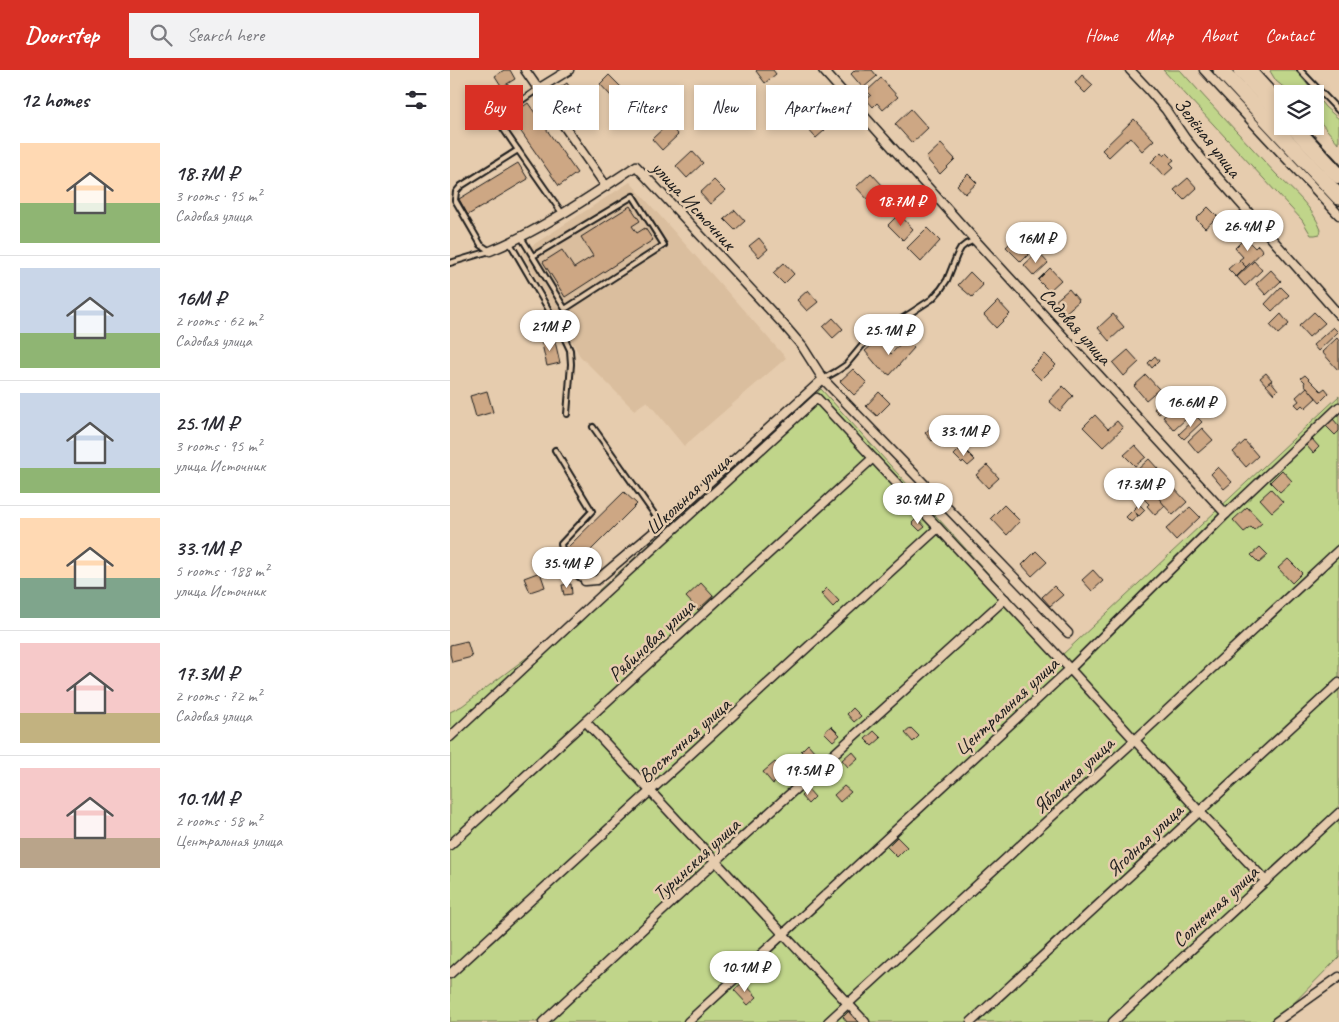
<!DOCTYPE html>
<html lang="en">
<head>
<meta charset="utf-8">
<style>
	:root { --surface:#fff; --page:#f2f2f3; --text:#2b2b33; --muted:#7c7c81; --line:#e1e1e2; --accent:#d93025 }
	body { margin:0; font-family:Caveat,sans-serif; background:var(--page); color:var(--text); height:100vh; display:flex; flex-direction:column; font-size:19px; white-space:nowrap }
	* { box-sizing:border-box; margin:0 }
	p { font-size:16px; color:var(--muted) }
	.icon { flex:none; width:28px; height:28px; fill:none; stroke:currentColor; stroke-width:2; stroke-linecap:round; stroke-linejoin:round }
	.map { position:relative; flex:1; overflow:hidden }
	.panel { display:flex; flex-direction:column; background:var(--surface); width:450px }
	.panel>* { flex:none }
	.top-card { position:absolute; left:15px; top:15px; width:475px; height:45px; display:flex; gap:10px }
	.tools { position:absolute; left:824px; top:15px; display:grid; gap:10px }
	.tools a { display:grid; place-items:center; width:50px; height:50px; border-radius:0px; background:var(--surface); box-shadow:0 2px 8px #0003; font-size:25px }
	.price { position:absolute; translate:-50% -42px; padding:0 11px; border-radius:18px; background:#fff; color:#222; font-size:16px; line-height:32px; filter:drop-shadow(0 1px 2px #0008) }
	.price::after { content:''; position:absolute; left:50%; top:30px; width:15px; height:11px; margin-left:-8px; background:inherit; clip-path:polygon(0 0,100% 0,50% 100%) }
	.price.current { background:var(--accent); color:#fff }
	ul { padding:0; list-style:none }
	li { display:flex; align-items:center; gap:15px; height:125px; padding:0 20px }
	li+li { border-top:1px solid var(--line) }
	li span { display:grid; place-items:center; flex:none; width:140px; height:100px; border-radius:0px; color:#555 }
	li>.icon { margin-inline-start:auto }
	span .icon { width:60px; height:60px; fill:#fffc; stroke-width:1 }
	li b { font-size:21px }
	h2 { display:flex; justify-content:space-between; align-items:center; height:60px; padding:0 20px; font-size:21px }
	.chip { padding:0 18px; border-radius:0px; background:var(--surface); box-shadow:0 2px 8px #0003; font-size:18px; line-height:45px }
	.chip.current { background:var(--accent); color:#fff }
	header { display:flex; align-items:center; gap:30px; box-sizing:border-box; height:70px; padding:0 25px; background:var(--accent); color:#fff }
	header strong { font-size:24px }
	nav { display:flex; gap:28px; margin-inline-start:auto; font-size:18px }
	.search { width:350px; height:45px; background:var(--page); display:flex; align-items:center; gap:12px; box-sizing:border-box; padding:0 18px; border-radius:0px; color:var(--muted); font-size:19px }
	main { display:flex; flex:1; min-height:0 }
	.map>svg:first-child { display:block }
</style>
</head>
<body>
<header>
<strong>Doorstep</strong>
<div class="search"><svg class="icon" aria-label="search" viewBox="0 0 24 24"><circle cx="10" cy="10" r="6"/><path d="M15 15l6 6"/></svg>Search here</div>
<nav><a>Home</a><a>Map</a><a>About</a><a>Contact</a></nav>
</header>
<main>
<section class="panel">
<h2>12 homes<svg class="icon" aria-label="filters" viewBox="0 0 24 24"><path d="M4 7h16M4 17h16"/><circle cx="9" cy="7" r="2"/><circle cx="15" cy="17" r="2"/></svg></h2>
<ul>
<li><span style="background:linear-gradient(#ffd9b3 60%,#8fb573 0)"><svg class="icon" aria-label="home" viewBox="0 0 24 24"><path d="M3 11l9-7 9 7M6 9v11h12V9"/></svg></span><div><b>18.7M ₽</b><p>3 rooms · 95 m²</p><p>Садовая улица</p></div></li>
<li><span style="background:linear-gradient(#c9d6e8 65%,#8fb573 0)"><svg class="icon" aria-label="home" viewBox="0 0 24 24"><path d="M3 11l9-7 9 7M6 9v11h12V9"/></svg></span><div><b>16M ₽</b><p>2 rooms · 62 m²</p><p>Садовая улица</p></div></li>
<li><span style="background:linear-gradient(#c9d6e8 75%,#8fb573 0)"><svg class="icon" aria-label="home" viewBox="0 0 24 24"><path d="M3 11l9-7 9 7M6 9v11h12V9"/></svg></span><div><b>25.1M ₽</b><p>3 rooms · 95 m²</p><p>улица Источник</p></div></li>
<li><span style="background:linear-gradient(#ffd9b3 60%,#7fa58c 0)"><svg class="icon" aria-label="home" viewBox="0 0 24 24"><path d="M3 11l9-7 9 7M6 9v11h12V9"/></svg></span><div><b>33.1M ₽</b><p>5 rooms · 188 m²</p><p>улица Источник</p></div></li>
<li><span style="background:linear-gradient(#f6c9c9 70%,#c2b280 0)"><svg class="icon" aria-label="home" viewBox="0 0 24 24"><path d="M3 11l9-7 9 7M6 9v11h12V9"/></svg></span><div><b>17.3M ₽</b><p>2 rooms · 72 m²</p><p>Садовая улица</p></div></li>
<li><span style="background:linear-gradient(#f6c9c9 70%,#b9a48a 0)"><svg class="icon" aria-label="home" viewBox="0 0 24 24"><path d="M3 11l9-7 9 7M6 9v11h12V9"/></svg></span><div><b>10.1M ₽</b><p>2 rooms · 58 m²</p><p>Центральная улица</p></div></li>
</ul>
</section>
<div class="map">
<svg width="889" height="952" viewBox="0 0 889 952">
	<rect width="100%" height="100%" fill="#e6ccae"/>
	<filter id="ink" filterUnits="userSpaceOnUse"><feTurbulence type="fractalNoise" baseFrequency=".02" numOctaves="2"/><feDisplacementMap in="SourceGraphic" scale="10" xChannelSelector="R" yChannelSelector="G"/><feConvolveMatrix kernelMatrix="1 2 1 2 8 2 1 2 1" color-interpolation-filters="sRGB"/></filter>
	<g filter="url(#ink)">
		<!-- built -->
		<polygon fill="#dabe9e" points="180,112 336,288 234,376 197,331 184,340 130,286 72,182"/>
		<!-- green -->
		<g fill="#c0d58a" stroke="#6e7853">
			<path d="M713 0H730C761 35 794 69 826 104 843 121 863 137 871 160L870 164 865 165H861L852 150Z"/>
			<polygon points="821,0 844,0 848,3 865,24 842,24 826,11 820,1"/>
			<polygon points="865,24 875,37 889,49 889,74 865,46"/>
			<polygon points="371,319 612,585 889,326 889,887 825,952 0,952 0,642 12,636 144,537 149,520"/>
		</g>
		<!-- building -->
		<g fill="#cda784" stroke="#1c1c1c">
			<polygon points="54,0 60,0 65,9 52,17 45,6"/>
			<polygon points="307,0 323,0 326,4 315,13 306,1"/>
			<polygon points="405,0 422,0 427,6 413,18 401,4"/>
			<polygon points="159,5 171,17 161,26 150,14"/>
			<polygon points="632,5 643,15 635,23 625,13"/>
			<polygon points="431,8 448,27 433,40 427,33 423,37 416,29 421,25 417,21"/>
			<polygon points="117,13 128,30 116,38 105,21"/>
			<polygon points="340,20 350,32 341,40 331,28"/>
			<polygon points="187,31 197,42 187,53 176,42"/>
			<polygon points="78,33 127,103 109,116 60,46"/>
			<polygon points="461,39 478,58 462,73 445,54"/>
			<polygon points="364,48 375,60 366,68 355,56"/>
			<polygon points="684,49 704,70 692,81 680,67 659,87 652,80"/>
			<polygon points="218,54 228,65 212,80 202,69"/>
			<polygon points="491,74 505,89 490,104 476,88"/>
			<polygon points="242,81 253,93 237,108 226,96"/>
			<polygon points="711,82 714,86 717,83 724,90 720,93 724,97 714,106 701,92"/>
			<polygon points="68,93 78,109 18,145 9,129"/>
			<polygon points="421,103 434,117 419,131 406,117"/>
			<polygon points="518,104 527,113 515,124 507,115"/>
			<polygon points="738,108 747,118 734,130 724,120"/>
			<polygon points="264,110 275,121 260,134 250,123"/>
			<polygon points="180,136 190,151 182,156 187,163 195,158 203,170 115,227 93,192 112,180 124,198 143,186 131,167"/>
			<polygon points="758,137 768,147 755,158 746,149"/>
			<polygon points="285,140 295,151 285,160 274,149"/>
			<polygon points="449,144 463,159 453,170 438,155"/>
			<polygon points="477,158 490,171 471,192 457,178"/>
			<polygon points="570,164 584,179 571,192 556,177"/>
			<polygon points="309,168 318,179 309,187 299,176"/>
			<polygon points="795,168 805,178 808,175 813,181 796,197 789,190 793,187 785,178"/>
			<polygon points="588,182 598,193 584,206 574,195"/>
			<polygon points="790,191 796,197 786,207 778,199 786,192 787,193"/>
			<polygon points="804,191 812,200 795,216 787,207"/>
			<polygon points="334,193 344,204 334,214 323,203"/>
			<polygon points="600,198 611,210 599,221 588,210"/>
			<polygon points="821,200 831,211 816,225 806,214"/>
			<polygon points="520,202 533,215 522,227 508,215"/>
			<polygon points="831,217 839,225 822,241 815,234"/>
			<polygon points="619,219 629,231 614,244 604,232"/>
			<polygon points="358,220 368,232 357,241 347,230"/>
			<polygon points="548,231 560,244 546,258 534,245"/>
			<polygon points="864,242 875,253 859,267 849,256"/>
			<polygon points="663,244 674,257 659,271 648,258"/>
			<polygon points="831,244 839,254 828,264 820,255"/>
			<polygon points="93,245 95,253 87,256 85,247"/>
			<polygon points="383,248 393,259 383,268 373,257"/>
			<polygon points="883,257 888,262 868,281 863,275"/>
			<polygon points="104,267 110,293 97,296 91,270"/>
			<polygon points="887,268 889,271 889,299 888,300 872,282"/>
			<polygon points="455,269 464,278 440,305 429,298 415,281 428,270 441,284"/>
			<polygon points="678,280 689,292 674,306 663,293"/>
			<polygon points="595,284 606,295 591,310 580,299"/>
			<polygon points="705,286 709,291 702,298 698,293"/>
			<polygon points="403,299 417,313 404,325 390,311"/>
			<polygon points="816,303 822,310 816,315 810,308"/>
			<polygon points="696,305 709,319 696,330 684,316"/>
			<polygon points="855,305 871,321 875,318 879,323 870,332 854,314 855,312 851,308"/>
			<polygon points="821,311 828,320 824,324 816,315"/>
			<polygon points="613,316 623,326 610,341 599,331"/>
			<polygon points="857,317 866,328 855,338 852,335 849,338 845,334 849,331 846,327"/>
			<polygon points="37,321 43,342 26,347 20,326"/>
			<polygon points="429,322 440,333 427,346 416,336"/>
			<polygon points="721,323 726,328 709,344 704,339"/>
			<polygon points="727,336 737,348 724,360 713,347"/>
			<polygon points="645,345 658,359 667,351 673,358 653,377 633,357"/>
			<polygon points="747,347 752,352 734,369 729,364"/>
			<polygon points="883,349 889,356 889,361 885,365 876,356"/>
			<polygon points="487,352 494,360 482,371 475,363"/>
			<polygon points="752,358 763,370 748,383 738,371"/>
			<polygon points="862,369 869,377 863,383 856,375"/>
			<polygon points="795,371 808,386 796,397 783,382"/>
			<polygon points="685,375 696,387 685,396 674,385"/>
			<polygon points="512,377 525,390 518,396 513,391 512,393 504,385"/>
			<polygon points="699,389 708,399 701,405 705,409 697,415 685,402"/>
			<polygon points="537,395 549,408 538,418 526,405"/>
			<polygon points="768,397 782,412 774,419 761,404"/>
			<polygon points="832,400 842,411 830,422 820,412"/>
			<polygon points="722,416 737,432 723,445 708,429"/>
			<polygon points="821,419 833,432 822,442 810,429"/>
			<polygon points="703,421 715,436 705,445 697,436 699,434 694,429"/>
			<polygon points="174,422 187,434 129,492 116,479"/>
			<polygon points="689,434 695,440 689,446 683,440"/>
			<polygon points="554,435 570,451 557,465 541,448"/>
			<polygon points="740,437 750,447 726,470 716,459"/>
			<polygon points="797,437 812,453 804,460 801,457 794,462 783,450"/>
			<polygon points="683,440 688,446 681,452 676,447"/>
			<polygon points="467,448 475,457 470,461 462,453"/>
			<polygon points="810,477 818,485 809,493 801,485"/>
			<polygon points="586,481 597,492 582,506 572,495"/>
			<polygon points="838,489 852,503 842,513 828,498"/>
			<polygon points="643,500 653,511 642,521 632,510"/>
			<polygon points="90,502 95,517 80,522 74,508"/>
			<polygon points="251,513 263,526 248,540 236,527"/>
			<polygon points="121,514 122,524 114,525 112,515"/>
			<polygon points="604,516 613,525 600,536 592,527"/>
			<polygon points="377,518 389,531 383,537 371,524"/>
			<polygon points="17,571 22,587 2,592 0,584 0,575"/>
			<polygon points="403,638 411,646 404,652 397,644"/>
			<polygon points="381,656 390,665 383,671 374,662"/>
			<polygon points="461,658 469,666 463,672 455,663"/>
			<polygon points="424,661 431,668 422,676 415,669"/>
			<polygon points="358,674 365,682 358,688 351,681"/>
			<polygon points="402,681 408,688 398,697 392,690"/>
			<polygon points="325,692 335,704 323,714 313,702"/>
			<polygon points="394,716 401,722 390,732 384,725"/>
			<polygon points="358,719 365,727 358,734 351,726"/>
			<polygon points="447,767 457,777 447,787 437,777"/>
			<polygon points="293,912 307,927 298,935 284,920"/>
			<polygon points="399,941 408,952 397,952 393,947"/>
		</g>
		<g fill="none" stroke-linecap="round" stroke-linejoin="round">
			<!-- lane casing -->
			<g stroke="#1c1c1c" stroke-width="8">
				<g id="lane">
					<polyline points="850,0 889,41"/>
					<polyline points="68,80 50,54 49,48 52,44 88,19"/>
					<polyline points="71,167 115,239 214,175 183,126 83,186"/>
					<polyline points="60,173 111,261 120,280 121,294 117,344"/>
					<polyline points="40,181 31,175 5,130 6,122 11,116 68,80 112,143"/>
					<polyline points="0,193 40,181"/>
					<polyline points="373,309 387,301 396,295 416,271 425,263 450,250 482,229 491,219 497,210 507,185 511,178 516,174 525,170"/>
					<polyline points="143,357 212,455"/>
					<path d="M105 380 142 441 111 474C114 495 118 500 135 511"/>
				</g>
			</g>
			<!-- street casing -->
			<g stroke="#1c1c1c" stroke-width="11">
				<g id="street">
					<polyline points="75,0 156,116"/>
					<polyline points="373,0 525,170 776,444"/>
					<polyline points="680,0 698,19 716,40 735,68 756,94 889,245"/>
					<polyline points="754,0 889,145"/>
					<polyline points="802,0 832,33"/>
					<polyline points="88,19 119,0"/>
					<path d="M40 181C92 160 139 127 186 96L334 255 352 276 373 309 618 563"/>
					<polyline points="135,511 147,510 212,455 373,309"/>
					<polyline points="136,652 415,952"/>
					<polyline points="0,667 137,539 367,328 620,599 749,741 816,811"/>
					<polyline points="0,775 423,388"/>
					<polyline points="0,904 488,458"/>
					<polyline points="93,952 266,791 555,529"/>
					<polyline points="238,952 620,599 776,444 889,337"/>
					<polyline points="378,952 684,671 889,480"/>
					<polyline points="521,952 889,613"/>
					<polyline points="663,952 889,743"/>
					<polyline points="826,952 889,907"/>
				</g>
			</g>
			<!-- highway casing -->
			<g stroke="#1c1c1c" stroke-width="19">
				<g id="highway">
					<polyline points="771,0 889,127"/>
					<polyline points="791,0 832,45"/>
					<polyline points="843,56 889,106"/>
				</g>
			</g>
			<!-- lane -->
			<use href="#lane" stroke="#e6ccae" stroke-width="4"/>
			<!-- street -->
			<use href="#street" stroke="#e6ccae" stroke-width="8"/>
			<!-- highway -->
			<use href="#highway" stroke="#e6ccae" stroke-width="15"/>
		</g>
	</g>
	<g text-anchor="middle" stroke-width="5" stroke-linejoin="round" paint-order="stroke">
		<!-- street labels -->
		<g font-size="20" fill="#1c1c1c" stroke="#e6ccae">
			<text transform="translate(758 67) rotate(52)" y="7">Зелёная улица</text>
			<text transform="translate(244 135) rotate(47)" y="7">улица Источник</text>
			<text transform="translate(626 256) rotate(48)" y="7">Садовая улица</text>
			<text transform="translate(238 424) rotate(-43)" y="7">Школьная улица</text>
			<text transform="translate(201 570) rotate(-43)" y="7">Рябиновая улица</text>
			<text transform="translate(556 636) rotate(-43)" y="7">Центральная улица</text>
			<text transform="translate(234 670) rotate(-42)" y="7">Восточная улица</text>
			<text transform="translate(623 705) rotate(-43)" y="7">Яблочная улица</text>
			<text transform="translate(694 770) rotate(-43)" y="7">Ягодная улица</text>
			<text transform="translate(246 789) rotate(-43)" y="7">Туринская улица</text>
			<text transform="translate(765 836) rotate(-43)" y="7">Солнечная улица</text>
		</g>
	</g>
</svg>
<div class="tools">
<a><svg class="icon" aria-label="layers" viewBox="0 0 24 24"><path d="M12 4l9 5-9 5-9-5zM3 14l9 5 9-5"/></svg></a>
</div>
<b class="price current" style="left:451px;top:157px">18.7M ₽</b>
<b class="price" style="left:798px;top:182px">26.4M ₽</b>
<b class="price" style="left:586px;top:194px">16M ₽</b>
<b class="price" style="left:100px;top:282px">21M ₽</b>
<b class="price" style="left:439px;top:286px">25.1M ₽</b>
<b class="price" style="left:741px;top:358px">16.6M ₽</b>
<b class="price" style="left:514px;top:387px">33.1M ₽</b>
<b class="price" style="left:689px;top:440px">17.3M ₽</b>
<b class="price" style="left:468px;top:455px">30.9M ₽</b>
<b class="price" style="left:117px;top:519px">35.4M ₽</b>
<b class="price" style="left:358px;top:726px">19.5M ₽</b>
<b class="price" style="left:295px;top:923px">10.1M ₽</b>
<div class="top-card">
<a class="chip current">Buy</a>
<a class="chip">Rent</a>
<a class="chip">Filters</a>
<a class="chip">New</a>
<a class="chip">Apartment</a>
</div>
</div>
</main>
</body>
</html>
